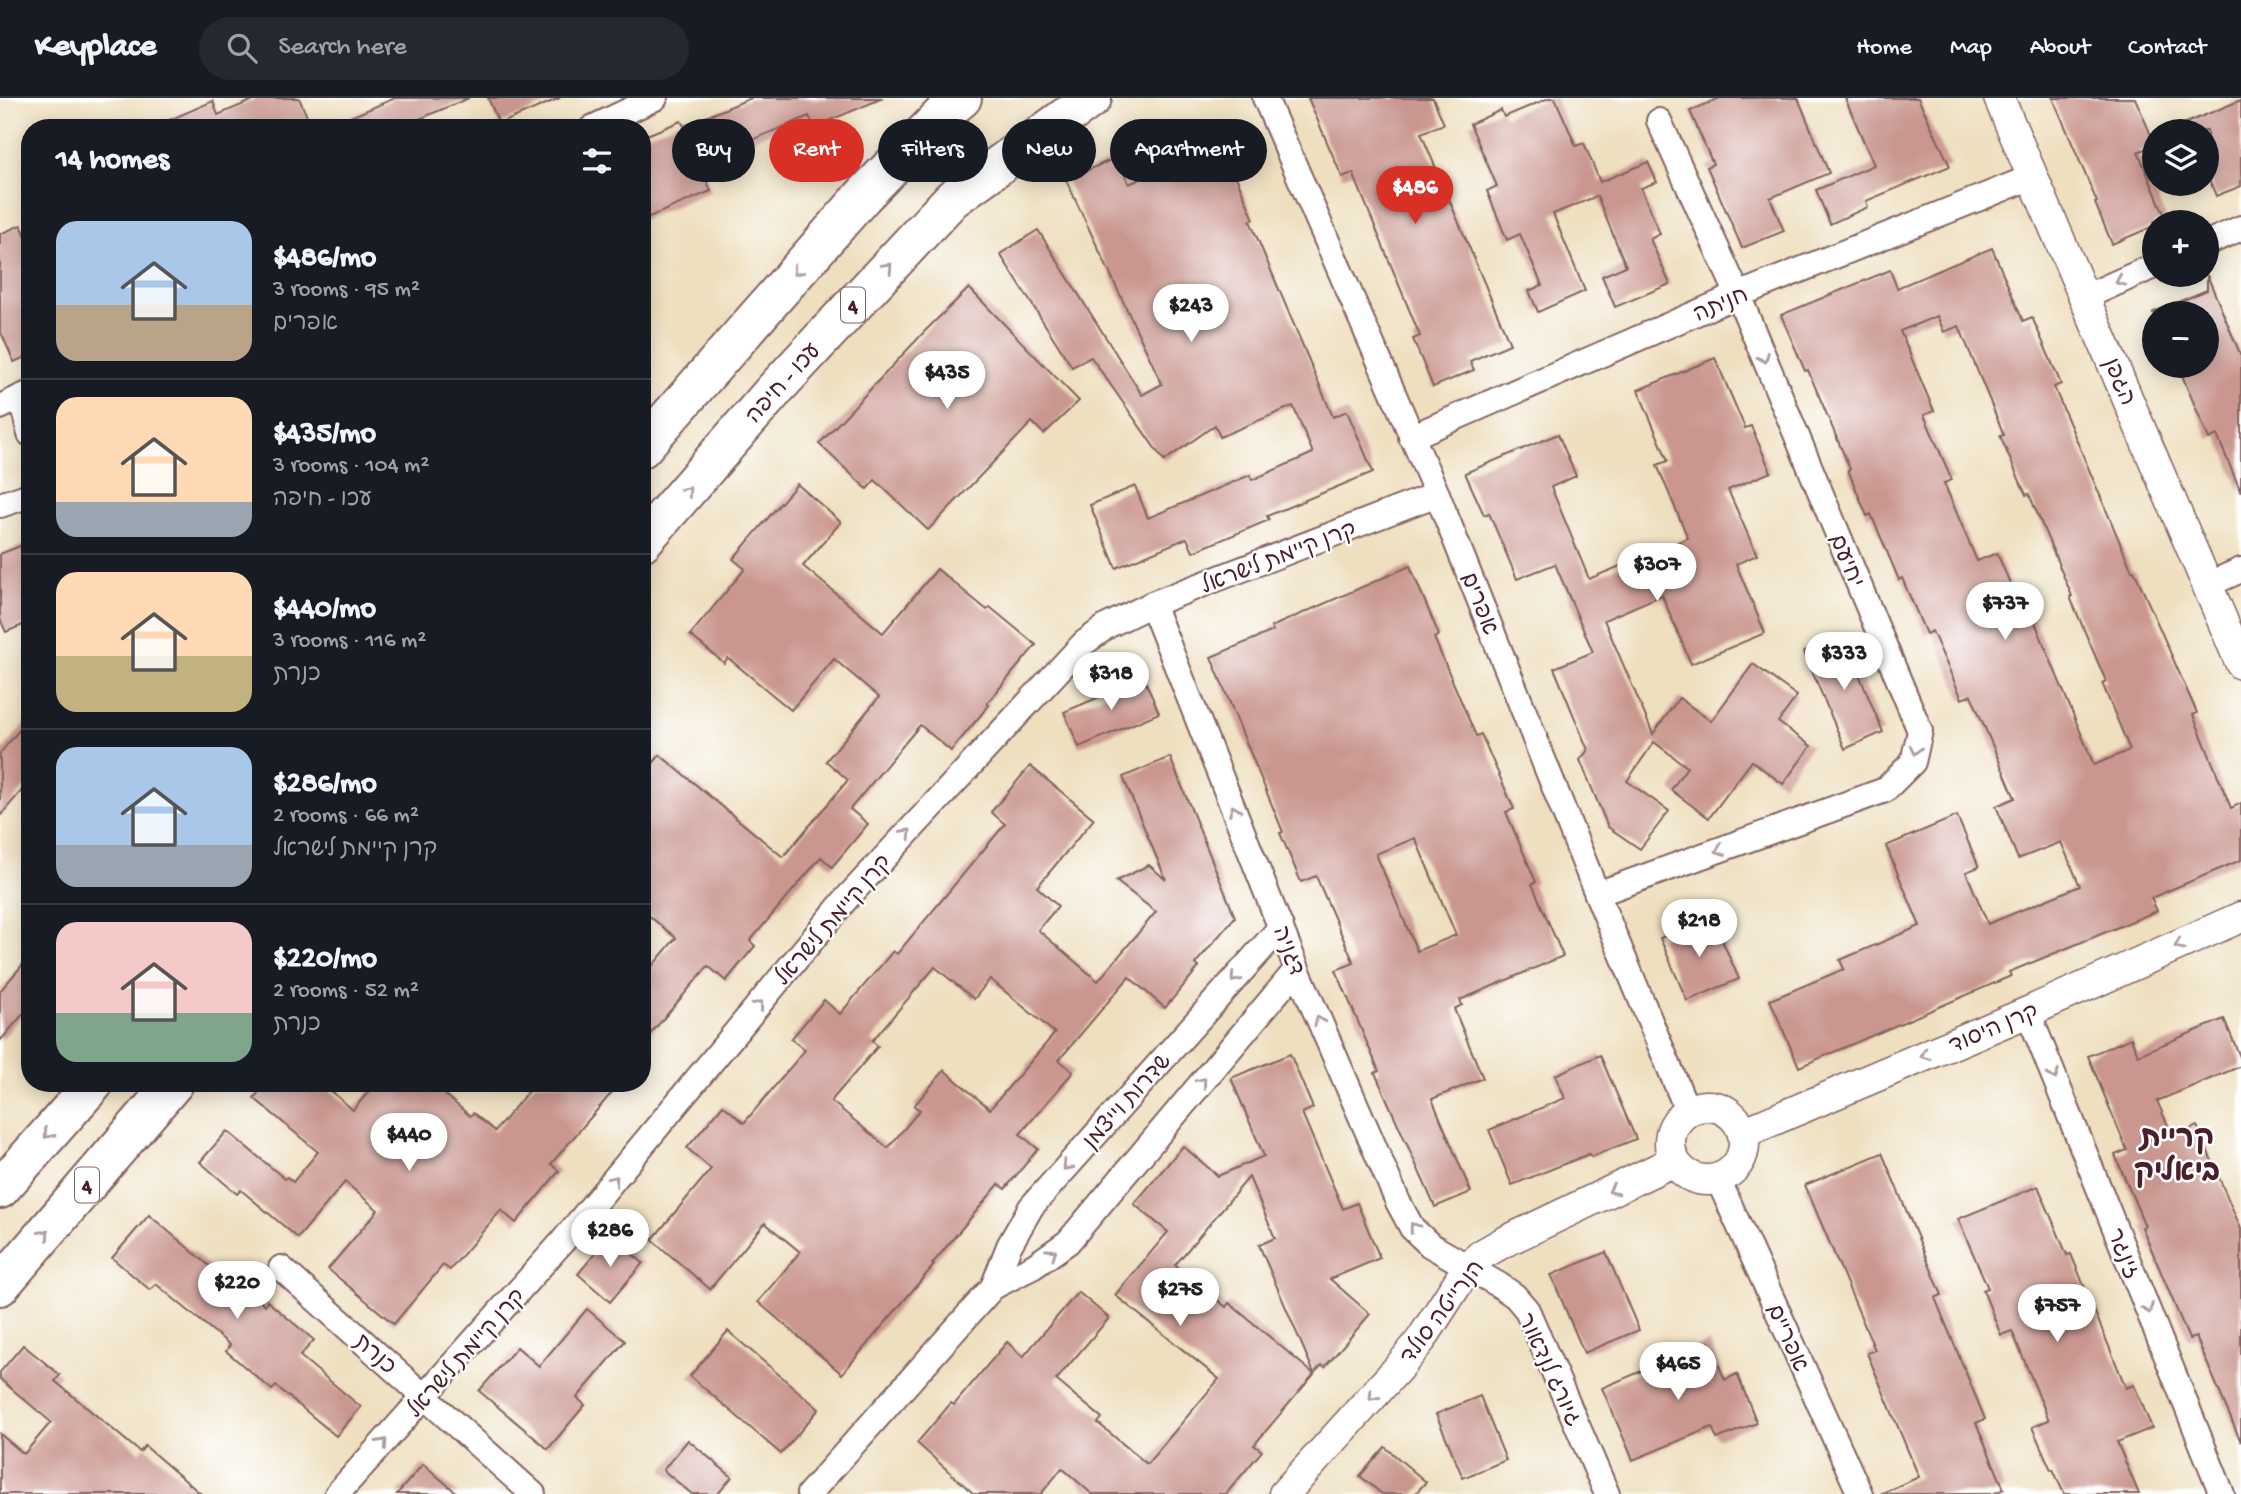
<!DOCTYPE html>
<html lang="en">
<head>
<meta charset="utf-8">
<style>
	:root { --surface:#171b24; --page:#242831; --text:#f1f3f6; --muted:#9ea1a6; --line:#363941; --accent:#d93025 }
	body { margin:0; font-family:"Gochi Hand","Playpen Sans Hebrew",sans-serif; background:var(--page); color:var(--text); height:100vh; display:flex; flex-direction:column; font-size:26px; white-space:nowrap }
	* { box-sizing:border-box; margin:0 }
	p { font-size:23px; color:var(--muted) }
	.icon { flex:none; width:38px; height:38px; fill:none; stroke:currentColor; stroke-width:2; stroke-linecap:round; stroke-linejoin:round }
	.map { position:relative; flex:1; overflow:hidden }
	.side { position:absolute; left:21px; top:21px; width:630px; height:973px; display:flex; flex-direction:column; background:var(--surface); border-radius:28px; box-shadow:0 4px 18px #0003 }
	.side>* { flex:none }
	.banner { position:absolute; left:672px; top:21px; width:665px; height:63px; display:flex; gap:14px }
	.buttons { position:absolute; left:2142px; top:21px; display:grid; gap:14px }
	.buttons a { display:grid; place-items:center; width:77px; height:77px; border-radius:50%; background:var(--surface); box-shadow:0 4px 18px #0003; font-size:35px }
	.price { position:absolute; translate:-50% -60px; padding:0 16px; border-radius:24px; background:#fff; color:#222; font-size:23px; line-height:46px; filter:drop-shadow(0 2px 4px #0008) }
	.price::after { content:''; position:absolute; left:50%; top:42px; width:21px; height:16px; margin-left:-10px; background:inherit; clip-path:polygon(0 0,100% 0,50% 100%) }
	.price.active { background:var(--accent); color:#fff }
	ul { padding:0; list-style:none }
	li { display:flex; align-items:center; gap:21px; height:175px; padding:0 35px }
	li+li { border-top:2px solid var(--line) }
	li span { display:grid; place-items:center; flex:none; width:196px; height:140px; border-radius:21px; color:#555 }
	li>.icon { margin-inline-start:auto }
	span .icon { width:84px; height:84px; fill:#fffc; stroke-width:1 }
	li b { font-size:30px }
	h2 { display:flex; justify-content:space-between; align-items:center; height:84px; padding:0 35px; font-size:30px }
	.pill { padding:0 24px; border-radius:32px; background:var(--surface); box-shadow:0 4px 18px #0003; font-size:24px; line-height:63px }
	.pill.active { background:var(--accent); color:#fff }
	header { display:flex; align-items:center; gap:42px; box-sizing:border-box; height:98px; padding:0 35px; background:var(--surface); border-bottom:2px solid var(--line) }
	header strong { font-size:33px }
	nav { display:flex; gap:38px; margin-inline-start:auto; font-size:24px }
	.search { width:490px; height:63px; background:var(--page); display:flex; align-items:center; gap:18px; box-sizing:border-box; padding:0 24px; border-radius:38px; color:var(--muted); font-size:26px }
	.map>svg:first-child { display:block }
</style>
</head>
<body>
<header>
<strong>Keyplace</strong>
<div class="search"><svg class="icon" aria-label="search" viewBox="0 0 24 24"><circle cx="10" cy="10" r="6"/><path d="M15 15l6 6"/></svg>Search here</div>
<nav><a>Home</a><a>Map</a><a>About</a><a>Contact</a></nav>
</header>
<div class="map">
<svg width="2241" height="1396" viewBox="0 0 2241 1396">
	<rect width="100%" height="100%" fill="#fff"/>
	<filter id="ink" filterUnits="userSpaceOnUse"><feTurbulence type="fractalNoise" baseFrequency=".0143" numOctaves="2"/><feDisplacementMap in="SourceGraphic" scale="14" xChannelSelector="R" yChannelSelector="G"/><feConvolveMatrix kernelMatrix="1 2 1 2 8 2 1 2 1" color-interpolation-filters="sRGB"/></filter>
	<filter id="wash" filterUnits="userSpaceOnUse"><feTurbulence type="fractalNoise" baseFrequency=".00686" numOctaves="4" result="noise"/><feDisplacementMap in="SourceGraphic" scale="28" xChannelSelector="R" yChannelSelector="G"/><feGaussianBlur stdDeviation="1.57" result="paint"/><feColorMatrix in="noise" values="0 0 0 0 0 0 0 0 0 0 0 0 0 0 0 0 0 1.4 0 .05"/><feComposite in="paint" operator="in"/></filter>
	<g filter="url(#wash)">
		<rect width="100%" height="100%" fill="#eedfbf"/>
		<g id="blocks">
			<!-- building -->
			<g fill="#ca9790" fill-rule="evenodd">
				<polygon points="258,0 299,0 312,30 151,30 213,3 218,17"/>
				<polygon points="395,0 469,0 398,30 325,30"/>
				<polygon points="488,0 560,0 499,26"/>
				<polygon points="751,0 883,0 814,29 809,18 699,64 711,93 642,122 642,39 681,23 684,28"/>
				<polygon points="1308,0 1433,0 1444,26 1421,35 1510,246 1470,263 1474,272 1433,289 1413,241 1420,238 1353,75 1342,79"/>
				<polygon points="1549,0 1555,0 1576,48 1584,45 1600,84 1648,64 1657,84 1641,90 1660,136 1650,141 1670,186 1615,209 1602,178 1626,168 1597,98 1553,116 1585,193 1538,214 1529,193 1542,187 1520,136 1507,142 1487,93 1497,88 1470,26 1501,12 1504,19"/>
				<polygon points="1720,0 1798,0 1829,75 1770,100 1784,133 1742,150 1707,69 1713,66 1690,13"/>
				<polygon points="1845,0 1918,0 1950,68 1866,103 1868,109 1830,126 1816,92 1874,67"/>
				<polygon points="2053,0 2135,0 2154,44 2154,47 2138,54 2167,123 2154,124 2154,128 2112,146 2095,105 2097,104"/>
				<polygon points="2241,2 2241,88 2216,98 2207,76 2207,33 2167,33"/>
				<polygon points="1222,46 1254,121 1250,123 1333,319 1347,313 1373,374 1267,418 1269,422 1193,454 1187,440 1116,470 1090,407 1135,388 1148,420 1250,377 1252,382 1313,355 1293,308 1220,339 1215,327 1164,363 1091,259 1072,269 1000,156 1038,132 1142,297 1162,286 1066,82 1117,59 1129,86"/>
				<polygon points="21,127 30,147 30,257 14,264 0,232 0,136"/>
				<path d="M1992 150 2023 223 2032 219 2061 286 2054 289 2132 473 2134 472 2197 615 2193 617 2231 710 2241 705V762L2151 800 2157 813 2009 874 2011 878 1799 969 1770 902 1844 871 1840 862 1920 828 1886 748 1957 718 1979 769 1966 774 1988 826 2080 788 2061 744 2018 761 1996 708 2015 700 1971 597 1962 601 1932 533 1926 536 1902 480 1899 482 1871 416 1867 418 1848 372 1850 371 1808 272 1805 273 1781 217 1890 172 1897 190ZM1937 218 1944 234 1959 228 2004 337 2000 338 2026 397 2029 396 2072 498 2070 499 2106 583 2102 585 2130 652 2094 667 2032 517 2025 520 1997 455 1977 463 1944 385 1952 382 1924 317 1934 313 1900 233Z"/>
				<polygon points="2207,177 2241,258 2241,394 2217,337 2209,341 2178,268 2207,268 2207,215 2152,215 2207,192"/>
				<polygon points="969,190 1079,303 1044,336 1032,324 928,432 875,382 867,391 819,346 925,233"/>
				<polygon points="1715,260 1745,330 1751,328 1771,374 1728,392 1757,457 1736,466 1765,535 1691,566 1662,497 1604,522 1653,636 1679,600 1711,623 1753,566 1797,598 1778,624 1811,648 1783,686 1752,663 1709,720 1671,692 1687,669 1654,644 1627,683 1669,713 1640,751 1608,729 1580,662 1588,652 1554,570 1593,554 1555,466 1517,481 1489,415 1484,417 1465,375 1558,336 1576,378 1551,389 1589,481 1688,440 1657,367 1668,363 1638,292"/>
				<polygon points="797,386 841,424 803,468 883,535 937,471 987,512 990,509 1036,547 987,605 989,607 951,653 920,627 850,711 868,726 832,769 821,759 750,843 755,848 726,883 708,868 642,946 642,880 676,840 642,812 642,678 660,657 783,759 848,682 826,663 879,599 834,561 791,612 728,560 724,565 690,537 745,471 733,461"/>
				<polygon points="30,444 30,524 6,534 0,521 0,456"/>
				<path d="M1410 468 1439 537 1434 540 1476 638 1481 636 1514 711 1506 714 1536 784 1532 786 1563 858 1460 902 1462 907 1454 911 1483 980 1432 1001 1471 1094 1435 1109 1375 975 1379 973 1336 872 1354 865 1316 778 1301 784 1280 735 1283 734 1211 559 1273 533 1271 529ZM1415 740 1456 837 1417 853 1376 756Z"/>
				<polygon points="1843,538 1883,634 1845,651 1804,554"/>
				<polygon points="1144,580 1159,615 1079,649 1064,614"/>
				<polygon points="30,619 30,683 0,718 0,655"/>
				<path d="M1170 659 1235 819 1195 866 1199 869 1165 910 1129 879 1059 962 1073 974 1020 1036 1038 1051 1005 1091 999 1086 932 1166 934 1167 842 1276 758 1204 800 1154 765 1125 710 1191 652 1142 711 1071 687 1050 723 1007 744 1025 805 952 791 941 824 902 840 916 893 853 897 856 1005 726 991 714 1030 668 1094 721 1037 789 1058 808 1038 832 1098 883 1156 814 1116 783 1149 767 1166 782 1123 679ZM935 869 974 901 990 881 1055 935 990 1011 944 972 914 1008 920 1012 888 1050 831 1003 878 948 872 943Z"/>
				<polygon points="1712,819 1739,881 1687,903 1660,840"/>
				<polygon points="30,858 30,908 0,943 0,893"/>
				<polygon points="2224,921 2241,961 2241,968 2157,1003 2173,1039 2197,1028 2241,1131 2241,1344 2196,1239 2189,1241 2142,1129 2145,1128 2115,1057 2127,1052 2088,958 2131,940 2138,957"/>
				<polygon points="1290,956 1313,1010 1302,1015 1343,1111 1357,1105 1380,1160 1330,1181 1370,1216 1325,1269 1322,1267 1314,1275 1259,1147 1275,1140 1249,1079 1175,1167 1226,1209 1229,1205 1314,1276 1254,1347 1262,1353 1226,1396 1092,1396 1062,1370 1041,1396 974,1396 917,1345 951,1305 954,1307 1007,1244 1023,1259 1078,1194 1109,1220 1056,1282 1102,1320 1098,1325 1147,1366 1219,1281 1115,1197 1168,1134 1134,1106 1183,1048 1218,1078 1264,1058 1231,980"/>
				<polygon points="1600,957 1636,1041 1591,1059 1589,1056 1512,1087 1489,1032 1565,1000 1555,977"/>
				<polygon points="266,985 322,985 353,1012 376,985 431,985 470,1018 473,1015 495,1033 535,985 620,985 551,1066 559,1073 516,1125 501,1112 450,1172 443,1167 394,1226 328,1171 378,1112 345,1084 298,1140 241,1092 237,1096 200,1064 227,1033 285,1081 287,1079 293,1084 318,1054 254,1000"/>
				<polygon points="1882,1055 1942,1197 1935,1200 1985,1321 1976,1325 2004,1391 1993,1396 1880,1396 1919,1379 1867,1255 1875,1252 1805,1087"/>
				<polygon points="2038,1088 2067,1157 2071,1156 2126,1290 2134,1287 2152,1330 2117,1344 2139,1396 2064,1396 2053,1371 2051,1372 2032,1329 2049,1322 2012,1233 2001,1237 1983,1192 1988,1190 1958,1121"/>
				<polygon points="149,1117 213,1171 217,1167 265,1207 267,1203 314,1242 300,1258 361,1309 336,1338 276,1288 272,1292 226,1253 230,1247 156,1186 150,1192 112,1160"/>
				<polygon points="610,1138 643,1165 610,1204 578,1176"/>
				<polygon points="1606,1154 1639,1232 1584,1255 1551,1177"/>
				<polygon points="587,1211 625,1243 577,1300 585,1307 548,1351 479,1293 517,1249 539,1268"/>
				<polygon points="728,1233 819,1311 781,1356 690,1278"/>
				<polygon points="1709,1244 1725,1282 1737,1276 1757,1325 1717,1341 1712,1329 1633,1362 1602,1290"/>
				<polygon points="23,1247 60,1277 55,1283 140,1354 145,1348 201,1396 0,1396 0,1336 24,1356 51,1324 0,1281 0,1274"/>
				<polygon points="1480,1298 1506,1362 1463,1380 1436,1316"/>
				<polygon points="688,1342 732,1379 718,1396 692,1396 663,1372"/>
				<polygon points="1385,1349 1426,1384 1415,1396 1382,1396 1360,1378"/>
				<polygon points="423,1366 458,1396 397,1396"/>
			</g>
		</g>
	</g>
	<g filter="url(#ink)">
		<use href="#blocks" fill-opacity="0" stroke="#83625f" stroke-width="2"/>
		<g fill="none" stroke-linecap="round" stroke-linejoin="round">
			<!-- minor casing -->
			<g stroke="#83625f" stroke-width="28">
				<g id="minor">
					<polyline points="1265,0 1437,396 1597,796 1688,1014"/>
					<polyline points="592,30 655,0"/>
					<polyline points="2207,145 2241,130"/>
					<polyline points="2085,199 2154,168"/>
					<polyline points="21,299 30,336"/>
					<polyline points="0,309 30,295"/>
					<polyline points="1411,339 1738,197 2032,79"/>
					<polyline points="0,407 27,398 30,395"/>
					<polyline points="2207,487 2241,472"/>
					<polyline points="1152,506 1297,871 1398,1104 1412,1130 1430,1147 1499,1187 1515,1198 1527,1212 1607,1396"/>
					<polyline points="1597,796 1885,692 1913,664 1920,633 1738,197 1659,23"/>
					<polyline points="2028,914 2222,1396"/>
					<polyline points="1718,1081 1860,1396"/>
					<polyline points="281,1170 533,1396"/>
					<polyline points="993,1189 1009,1148 1031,1109 1281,829"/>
					<polyline points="337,1396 563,1143 846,801 1084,545 1107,528 1152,506 1437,396"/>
					<polyline points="809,1396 993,1189 1034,1168 1068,1144 1297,871"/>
				</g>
			</g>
			<!-- tertiary casing -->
			<g stroke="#83625f" stroke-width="33">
				<g id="tertiary">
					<polyline points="1999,0 2241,566"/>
					<circle cx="1707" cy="1045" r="37"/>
					<polyline points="1743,1035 2028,914 2241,819"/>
					<polyline points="1284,1396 1400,1268 1421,1242 1468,1169 1481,1157 1502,1145 1674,1063"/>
				</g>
			</g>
			<!-- trunk casing -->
			<g stroke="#83625f" stroke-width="42">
				<g id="trunk">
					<polyline points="642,350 863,98 945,14 962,0"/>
					<polyline points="642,444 776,290 952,101 1092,0"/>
					<polyline points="0,1091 94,985"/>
					<polyline points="0,1188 174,985"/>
				</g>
			</g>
			<!-- minor -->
			<use href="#minor" stroke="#fff" stroke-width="24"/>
			<!-- tertiary -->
			<use href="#tertiary" stroke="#fff" stroke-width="30"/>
			<!-- trunk -->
			<use href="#trunk" stroke="#fff" stroke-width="38"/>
		</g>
		<!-- one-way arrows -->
		<defs><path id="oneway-chevron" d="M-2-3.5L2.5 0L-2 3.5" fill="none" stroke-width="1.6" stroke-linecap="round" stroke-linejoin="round" transform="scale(1.75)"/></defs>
		<g stroke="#ae9aa0">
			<use href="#oneway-chevron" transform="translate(888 169) rotate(-47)"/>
			<use href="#oneway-chevron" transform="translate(797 173) rotate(131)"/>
			<use href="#oneway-chevron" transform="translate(2120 183) rotate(156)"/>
			<use href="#oneway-chevron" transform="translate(1764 260) rotate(67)"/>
			<use href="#oneway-chevron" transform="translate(687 393) rotate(-49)"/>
			<use href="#oneway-chevron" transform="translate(1915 652) rotate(103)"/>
			<use href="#oneway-chevron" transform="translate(1234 712) rotate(-112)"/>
			<use href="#oneway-chevron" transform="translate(907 735) rotate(-47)"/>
			<use href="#oneway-chevron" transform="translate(1720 752) rotate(160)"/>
			<use href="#oneway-chevron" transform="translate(2179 847) rotate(156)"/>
			<use href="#oneway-chevron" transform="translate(1235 880) rotate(132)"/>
			<use href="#oneway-chevron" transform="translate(759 907) rotate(-50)"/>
			<use href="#oneway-chevron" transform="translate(1319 923) rotate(-114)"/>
			<use href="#oneway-chevron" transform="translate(1925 957) rotate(157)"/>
			<use href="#oneway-chevron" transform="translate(2054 977) rotate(68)"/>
			<use href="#oneway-chevron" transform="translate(1202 984) rotate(-50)"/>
			<use href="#oneway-chevron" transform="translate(48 1036) rotate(131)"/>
			<use href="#oneway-chevron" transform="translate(1067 1068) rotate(132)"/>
			<use href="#oneway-chevron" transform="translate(614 1082) rotate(-50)"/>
			<use href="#oneway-chevron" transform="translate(1613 1092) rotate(154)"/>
			<use href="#oneway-chevron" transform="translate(1414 1129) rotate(-127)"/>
			<use href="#oneway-chevron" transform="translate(45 1136) rotate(-49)"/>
			<use href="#oneway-chevron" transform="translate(1052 1155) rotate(-35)"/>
			<use href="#oneway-chevron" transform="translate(2148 1211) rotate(68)"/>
			<use href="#oneway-chevron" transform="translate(1373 1298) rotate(132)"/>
			<use href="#oneway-chevron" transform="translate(383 1345) rotate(-48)"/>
		</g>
	</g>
	<g text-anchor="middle" stroke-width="5" stroke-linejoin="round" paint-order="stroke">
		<!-- shield labels -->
		<g fill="#fff" stroke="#80626b" stroke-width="2">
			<rect x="841" y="189.5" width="24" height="35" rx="5"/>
			<rect x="75" y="1069.5" width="24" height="35" rx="5"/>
		</g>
		<g font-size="21" font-weight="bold" fill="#4a1f2b">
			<text x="853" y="214">4</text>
			<text x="87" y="1094">4</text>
		</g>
		<!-- street labels -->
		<g font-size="23" fill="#4a1f2b" stroke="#fff">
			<text transform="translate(1720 205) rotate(-23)" y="8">חניתה</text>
			<text transform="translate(2121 283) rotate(67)" y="8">הגפן</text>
			<text transform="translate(782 284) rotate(-48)" y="8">עכו - חיפה</text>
			<text transform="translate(1278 458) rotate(-21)" y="8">קרן קיימת לישראל</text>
			<text transform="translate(1848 462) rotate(67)" y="8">יחיעם</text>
			<text transform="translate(1481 505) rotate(68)" y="8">אפרים</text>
			<text transform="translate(832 821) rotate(-49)" y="8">קרן קיימת לישראל</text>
			<text transform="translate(1290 852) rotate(69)" y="8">דגניה</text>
			<text transform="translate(1993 929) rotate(-23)" y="8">קרן היסוד</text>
			<text transform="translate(1126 1002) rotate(-48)" y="8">שדרות וייצמן</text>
			<text transform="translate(2125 1155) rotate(68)" y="8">זינגר</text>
			<text transform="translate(1441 1213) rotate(-53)" y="8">הנרייטה סולד</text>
			<text transform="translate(1789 1239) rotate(66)" y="8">אפריים</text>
			<text transform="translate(465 1254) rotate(-48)" y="8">קרן קיימת לישראל</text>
			<text transform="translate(376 1255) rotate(42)" y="8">כנרת</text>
			<text transform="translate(1551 1271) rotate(65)" y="8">ג'ורג לנדאור</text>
		</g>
		<!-- district labels -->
		<g font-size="30" font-weight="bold" fill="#4a1f2b" stroke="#fff">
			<text x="2177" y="1048">קריית<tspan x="2177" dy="34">ביאליק</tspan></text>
		</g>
	</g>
</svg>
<div class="buttons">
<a><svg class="icon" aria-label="layers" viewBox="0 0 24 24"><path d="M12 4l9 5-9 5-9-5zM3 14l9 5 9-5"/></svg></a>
<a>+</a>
<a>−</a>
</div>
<b class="price active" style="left:1415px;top:128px">$486</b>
<b class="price" style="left:1191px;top:246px">$243</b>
<b class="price" style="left:947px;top:313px">$435</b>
<b class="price" style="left:1657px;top:505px">$307</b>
<b class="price" style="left:2005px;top:544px">$737</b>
<b class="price" style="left:1844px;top:594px">$333</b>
<b class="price" style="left:1111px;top:614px">$318</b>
<b class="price" style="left:1699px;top:861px">$218</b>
<b class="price" style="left:409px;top:1075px">$440</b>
<b class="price" style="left:610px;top:1171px">$286</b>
<b class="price" style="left:237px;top:1223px">$220</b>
<b class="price" style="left:1180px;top:1230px">$275</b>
<b class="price" style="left:2057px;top:1246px">$757</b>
<b class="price" style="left:1678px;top:1304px">$465</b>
<div class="banner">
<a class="pill">Buy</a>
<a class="pill active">Rent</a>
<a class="pill">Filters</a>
<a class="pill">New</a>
<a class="pill">Apartment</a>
</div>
<section class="side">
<h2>14 homes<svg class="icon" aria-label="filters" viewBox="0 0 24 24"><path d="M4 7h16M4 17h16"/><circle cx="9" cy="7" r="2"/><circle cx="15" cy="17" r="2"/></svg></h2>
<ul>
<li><span style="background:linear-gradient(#a9c7e8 60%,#b9a48a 0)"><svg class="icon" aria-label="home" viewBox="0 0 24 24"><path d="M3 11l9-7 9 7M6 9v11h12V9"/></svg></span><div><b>$486/mo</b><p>3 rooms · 95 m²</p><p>אפרים</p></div></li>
<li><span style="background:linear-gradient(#ffd9b3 75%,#9aa5b1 0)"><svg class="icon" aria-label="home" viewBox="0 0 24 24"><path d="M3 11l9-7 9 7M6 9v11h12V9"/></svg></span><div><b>$435/mo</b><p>3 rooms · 104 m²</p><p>עכו - חיפה</p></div></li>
<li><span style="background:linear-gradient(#ffd9b3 60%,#c2b280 0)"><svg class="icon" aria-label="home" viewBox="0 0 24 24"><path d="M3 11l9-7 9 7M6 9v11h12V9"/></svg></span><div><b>$440/mo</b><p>3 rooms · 116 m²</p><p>כנרת</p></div></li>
<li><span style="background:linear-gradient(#a9c7e8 70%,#9aa5b1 0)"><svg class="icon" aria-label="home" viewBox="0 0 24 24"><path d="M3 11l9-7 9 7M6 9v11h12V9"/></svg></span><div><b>$286/mo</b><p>2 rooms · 66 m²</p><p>קרן קיימת לישראל</p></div></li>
<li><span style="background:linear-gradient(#f6c9c9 65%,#7fa58c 0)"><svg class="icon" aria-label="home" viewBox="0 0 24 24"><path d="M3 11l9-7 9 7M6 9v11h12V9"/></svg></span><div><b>$220/mo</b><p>2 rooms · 52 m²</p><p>כנרת</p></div></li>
</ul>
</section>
</div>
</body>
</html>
